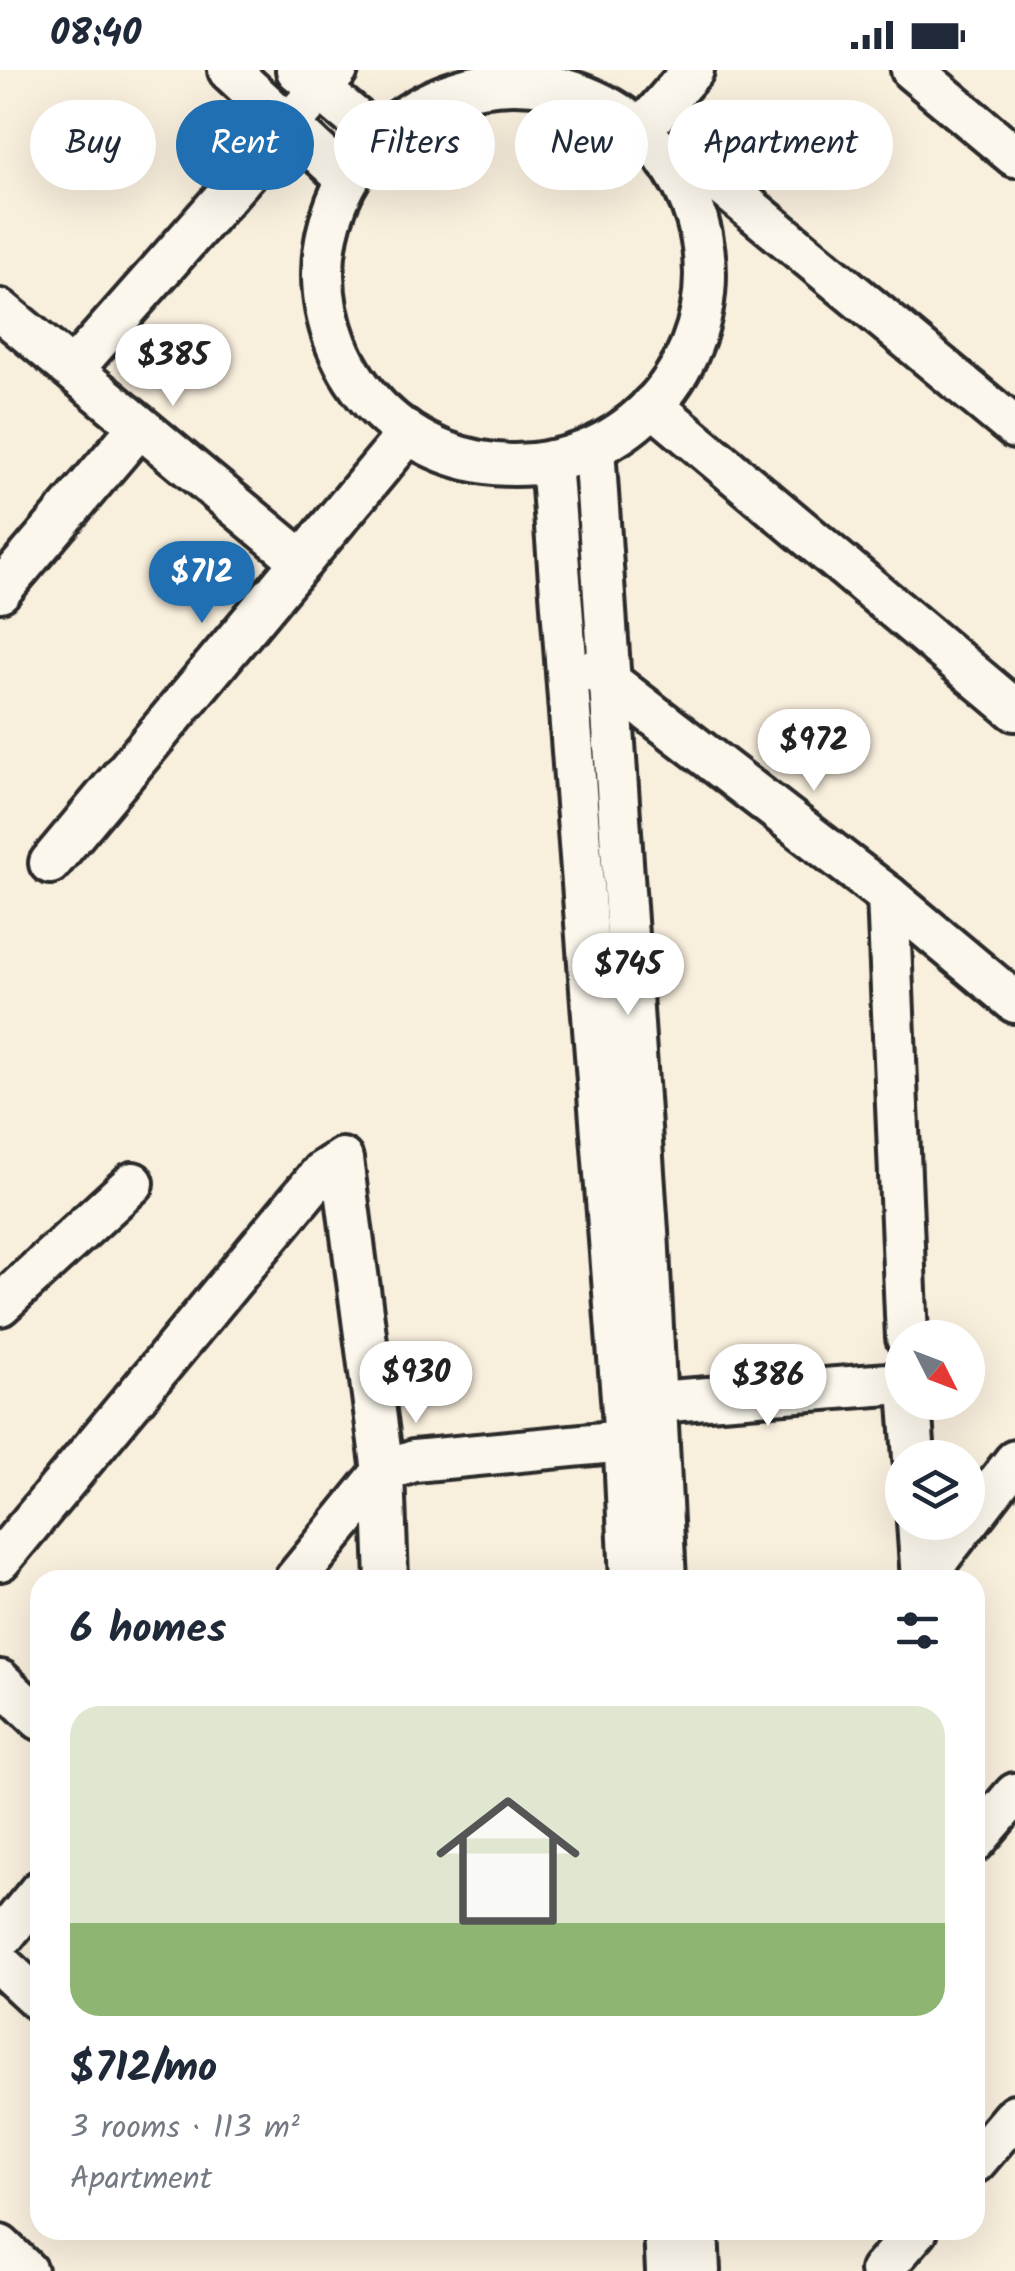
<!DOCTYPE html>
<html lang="en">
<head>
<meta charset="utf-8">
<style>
	:root { --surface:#fff; --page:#f6f6f7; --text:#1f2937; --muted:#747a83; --accent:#1f6fb2 }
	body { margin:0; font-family:Kalam,sans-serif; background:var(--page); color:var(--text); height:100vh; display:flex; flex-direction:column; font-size:38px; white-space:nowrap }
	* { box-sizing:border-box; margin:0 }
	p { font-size:32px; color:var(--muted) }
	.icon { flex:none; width:55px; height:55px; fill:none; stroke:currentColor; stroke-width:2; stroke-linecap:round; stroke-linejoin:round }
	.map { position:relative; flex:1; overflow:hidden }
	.drawer { position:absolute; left:30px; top:1500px; width:955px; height:670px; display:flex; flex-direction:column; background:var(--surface); border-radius:30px; box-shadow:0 10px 40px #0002 }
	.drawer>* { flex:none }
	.banner { position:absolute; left:30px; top:30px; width:955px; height:90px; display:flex; gap:20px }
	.needle { width:65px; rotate:132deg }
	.fabs { position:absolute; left:885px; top:1250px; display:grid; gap:20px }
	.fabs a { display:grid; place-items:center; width:100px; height:100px; border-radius:50%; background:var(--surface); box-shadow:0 10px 40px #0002; font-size:50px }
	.price { position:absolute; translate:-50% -85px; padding:0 22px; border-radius:35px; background:#fff; color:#222; font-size:32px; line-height:65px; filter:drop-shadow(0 2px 5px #0008) }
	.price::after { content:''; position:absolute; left:50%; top:60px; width:30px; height:22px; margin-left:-15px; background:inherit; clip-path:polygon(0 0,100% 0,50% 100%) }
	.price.active { background:var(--accent); color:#fff }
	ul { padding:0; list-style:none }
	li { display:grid; align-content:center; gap:20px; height:530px; padding:0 40px }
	li span { display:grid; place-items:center; height:310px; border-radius:30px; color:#555 }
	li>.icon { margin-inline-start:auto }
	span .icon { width:180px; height:180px; fill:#fffc; stroke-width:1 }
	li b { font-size:42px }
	h2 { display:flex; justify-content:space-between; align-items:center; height:120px; padding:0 40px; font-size:42px }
	.tag { padding:0 35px; border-radius:45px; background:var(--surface); box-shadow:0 10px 40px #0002; font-size:35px; line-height:90px }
	.tag.active { background:var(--accent); color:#fff }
	.status { display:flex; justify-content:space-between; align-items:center; height:70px; padding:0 50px; background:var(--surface); direction:ltr }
	.status svg { height:28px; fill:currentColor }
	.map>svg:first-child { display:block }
</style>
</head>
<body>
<div class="status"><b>08:40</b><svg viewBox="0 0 49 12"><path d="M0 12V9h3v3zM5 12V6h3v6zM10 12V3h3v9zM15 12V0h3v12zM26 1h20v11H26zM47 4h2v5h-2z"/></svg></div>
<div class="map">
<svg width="1015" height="2201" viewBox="0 0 1015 2201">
	<rect width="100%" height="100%" fill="#f9efdd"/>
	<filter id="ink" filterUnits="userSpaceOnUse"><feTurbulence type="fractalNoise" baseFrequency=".01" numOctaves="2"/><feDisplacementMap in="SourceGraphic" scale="20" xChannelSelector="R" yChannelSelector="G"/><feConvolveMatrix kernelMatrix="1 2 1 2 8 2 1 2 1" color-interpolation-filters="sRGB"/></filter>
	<g filter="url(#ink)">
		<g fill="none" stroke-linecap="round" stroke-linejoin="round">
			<!-- street casing -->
			<g stroke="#2b2b2b" stroke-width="48">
				<g id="street">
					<polyline points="229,0 347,109"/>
					<polyline points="297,0 379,68"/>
					<polyline points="912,0 1015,86"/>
					<circle cx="514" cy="204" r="191"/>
					<polyline points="641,60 693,0"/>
					<polyline points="668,92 704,100 1015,358"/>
					<polyline points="0,240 302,491"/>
					<polyline points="74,298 337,0"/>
					<polyline points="652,335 1015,640"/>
					<polyline points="594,378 647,1161 665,1510"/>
					<polyline points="551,391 623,1341 631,1510"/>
					<polyline points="0,521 139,357"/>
					<polyline points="595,600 888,826 1015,932"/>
					<polyline points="50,793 407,365"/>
					<polyline points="888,826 907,1268"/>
					<polyline points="0,1235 133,1113"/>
					<polyline points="910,1332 914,1388"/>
					<polyline points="632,1339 656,1332 902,1313"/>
					<polyline points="918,1452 922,1510"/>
					<polyline points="968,1452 1015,1391"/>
					<polyline points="0,1490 322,1102 342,1089 383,1402 387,1510"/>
					<polyline points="295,1510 383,1402 414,1391 624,1371"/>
					<polyline points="922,1510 967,1452"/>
					<polyline points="0,1611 40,1649"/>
					<polyline points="975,1771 1015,1724"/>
					<polyline points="0,1870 40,1821"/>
					<polyline points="0,1894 40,1931"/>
					<polyline points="975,2092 1015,2045"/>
					<polyline points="665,2160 667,2201"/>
					<polyline points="697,2160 699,2201"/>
					<polyline points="0,2176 26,2201"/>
					<polyline points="881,2201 917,2160"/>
				</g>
			</g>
			<!-- street -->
			<use href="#street" stroke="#fbf7ec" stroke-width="40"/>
		</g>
	</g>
</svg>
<div class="fabs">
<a><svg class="needle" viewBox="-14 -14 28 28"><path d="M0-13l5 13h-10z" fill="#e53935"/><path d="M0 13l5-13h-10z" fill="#747a83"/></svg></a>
<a><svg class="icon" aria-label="layers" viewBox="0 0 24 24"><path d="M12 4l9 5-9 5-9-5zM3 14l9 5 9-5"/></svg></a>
</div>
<b class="price" style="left:173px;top:339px">$385</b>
<b class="price active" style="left:202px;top:556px">$712</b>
<b class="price" style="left:814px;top:724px">$972</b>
<b class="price" style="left:628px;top:948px">$745</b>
<b class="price" style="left:416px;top:1356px">$930</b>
<b class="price" style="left:768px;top:1359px">$386</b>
<div class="banner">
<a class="tag">Buy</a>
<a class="tag active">Rent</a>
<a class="tag">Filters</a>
<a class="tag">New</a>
<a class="tag">Apartment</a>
</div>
<section class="drawer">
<h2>6 homes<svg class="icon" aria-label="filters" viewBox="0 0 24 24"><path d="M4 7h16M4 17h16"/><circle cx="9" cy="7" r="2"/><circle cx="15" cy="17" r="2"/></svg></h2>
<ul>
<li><span style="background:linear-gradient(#dfe7d0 70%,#8fb573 0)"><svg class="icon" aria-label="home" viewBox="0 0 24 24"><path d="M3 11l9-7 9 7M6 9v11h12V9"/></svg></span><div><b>$712/mo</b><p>3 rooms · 113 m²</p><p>Apartment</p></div></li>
</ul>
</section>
</div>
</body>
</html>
